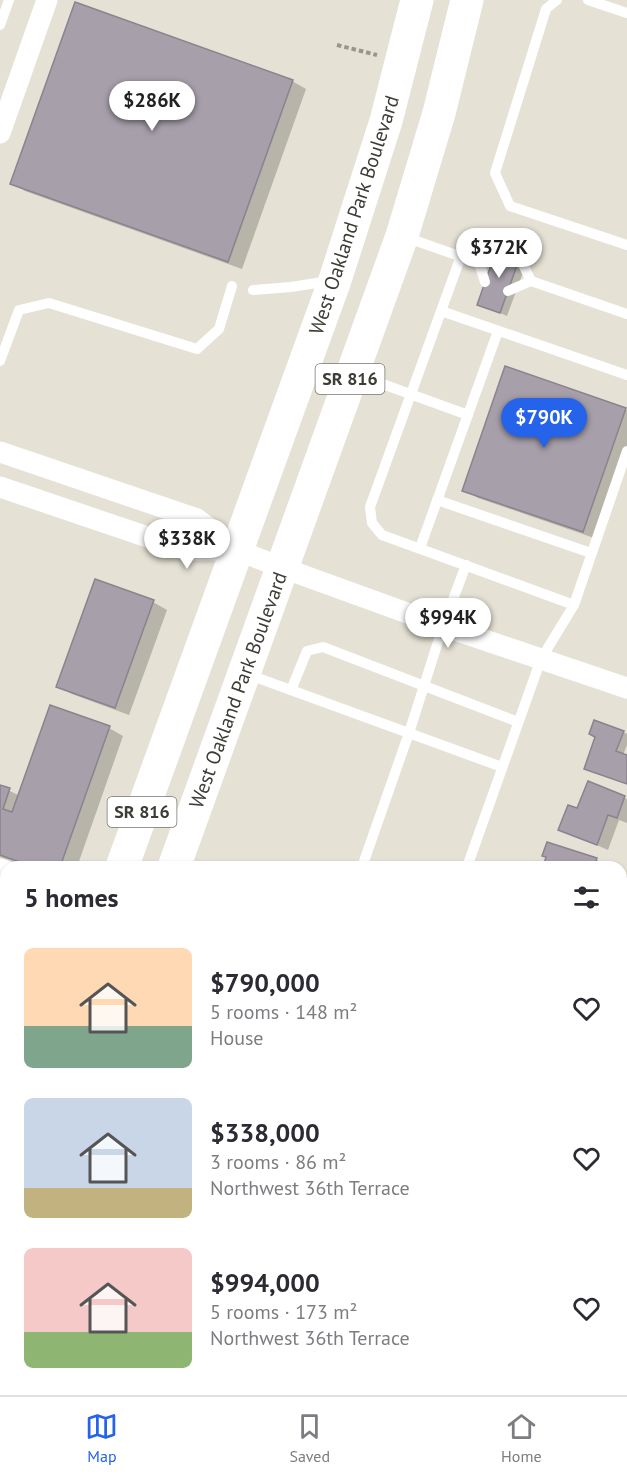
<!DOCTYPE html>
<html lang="en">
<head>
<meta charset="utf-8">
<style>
	:root { --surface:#fff; --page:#f7f7f7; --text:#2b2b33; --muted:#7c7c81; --line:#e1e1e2; --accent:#2563eb }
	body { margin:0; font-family:"PT Sans",sans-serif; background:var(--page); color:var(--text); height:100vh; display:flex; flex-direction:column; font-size:22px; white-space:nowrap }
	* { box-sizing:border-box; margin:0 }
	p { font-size:20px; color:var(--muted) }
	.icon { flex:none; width:33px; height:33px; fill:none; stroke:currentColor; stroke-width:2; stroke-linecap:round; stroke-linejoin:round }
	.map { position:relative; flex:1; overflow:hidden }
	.panel { position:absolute; left:0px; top:861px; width:627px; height:534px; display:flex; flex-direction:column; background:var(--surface); border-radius:18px 18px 0 0; box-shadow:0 2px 4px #0004 }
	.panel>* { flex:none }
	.price { position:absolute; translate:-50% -51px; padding:0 14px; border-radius:21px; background:#fff; color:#222; font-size:20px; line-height:39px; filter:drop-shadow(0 2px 3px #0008) }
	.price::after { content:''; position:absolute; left:50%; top:36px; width:18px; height:14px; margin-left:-9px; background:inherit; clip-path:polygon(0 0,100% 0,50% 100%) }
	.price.selected { background:var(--accent); color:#fff }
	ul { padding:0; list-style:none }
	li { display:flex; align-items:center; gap:18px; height:150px; padding:0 24px }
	li span { display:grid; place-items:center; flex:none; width:168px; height:120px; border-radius:9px; color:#555 }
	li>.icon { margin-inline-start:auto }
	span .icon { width:72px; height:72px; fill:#fffc; stroke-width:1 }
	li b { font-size:26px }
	h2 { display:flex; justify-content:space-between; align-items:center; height:72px; padding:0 24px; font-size:26px }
	.tab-bar { display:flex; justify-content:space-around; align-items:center; height:84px; border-top:2px solid var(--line); background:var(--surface); font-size:16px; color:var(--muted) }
	.tab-bar a { display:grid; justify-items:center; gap:3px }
	.tab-bar .selected { color:var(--accent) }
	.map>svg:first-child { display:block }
</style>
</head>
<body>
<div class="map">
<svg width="627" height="1395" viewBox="0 0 627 1395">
	<rect width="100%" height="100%" fill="#e5e1d4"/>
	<!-- shadow -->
	<g fill="#0003">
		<polygon points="292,81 306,89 242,269 25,191 12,183"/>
		<polygon points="521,255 528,259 507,316 479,304"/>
		<polygon points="625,409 627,410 627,452 597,539 478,498 464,490"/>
		<polygon points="153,602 167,610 129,715 72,694 58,686"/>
		<polygon points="109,728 123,736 77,867 29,867 0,857 0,786 20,796"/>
		<polygon points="623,732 627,734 627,745 623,755 627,756 627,784 593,772"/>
		<polygon points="588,783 627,799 627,823 619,820 608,850 560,829 578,810"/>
		<polygon points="548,844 597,860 607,867 545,867 548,858"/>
		<polygon points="0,939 6,941 6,1048 0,1046"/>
		<polygon points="627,1075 627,1134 621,1132 621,1092"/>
		<polygon points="288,1389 355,1389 353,1395 299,1395"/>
		<polygon points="458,1389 507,1389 505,1395 494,1393 493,1395 456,1395"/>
	</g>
	<!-- building -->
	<g fill="#a7a0ab" stroke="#8a838e" stroke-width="1.5">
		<polygon points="75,2 293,80 228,262 10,184"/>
		<polygon points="498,245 521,254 500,313 477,305"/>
		<polygon points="505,366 626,408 583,532 462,491"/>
		<polygon points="95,579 154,600 115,708 56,687"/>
		<polygon points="50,705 110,726 60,867 34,867 0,855 0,785 10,788 3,809 12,812"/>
		<polygon points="594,720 624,731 616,751 627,755 627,784 584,769 595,737 589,734"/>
		<polygon points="588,781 625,796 617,818 608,815 597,845 558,830 568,805 577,808"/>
		<polygon points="547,842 597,858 594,867 543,867 546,857 542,856"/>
		<polygon points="0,938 6,940 6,1005 0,1022"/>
		<polygon points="626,1072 627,1130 623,1129 623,1131 621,1131 621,1087"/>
		<polygon points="627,1372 627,1395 618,1395 621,1389"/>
		<polygon points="285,1389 342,1389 340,1395 301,1395"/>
		<polygon points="456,1389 499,1389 497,1394 487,1390 485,1395 454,1395"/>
	</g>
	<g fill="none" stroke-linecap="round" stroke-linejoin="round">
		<!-- path -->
		<g stroke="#98958c" stroke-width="4" stroke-dasharray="4.5 3" stroke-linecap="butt">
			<polyline points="337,45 377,55"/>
			<polyline points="225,1389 226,1395"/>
			<polyline points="8,1391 13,1395"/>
			<polyline points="172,1395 174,1389"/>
			<polyline points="175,1395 188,1389"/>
		</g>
		<!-- service -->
		<g stroke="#fff" stroke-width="10">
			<polyline points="557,0 546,9 495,173 510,206 627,245"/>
			<polyline points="588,0 627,13"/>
			<polyline points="0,25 9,0"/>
			<polyline points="405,237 479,263 497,249"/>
			<polyline points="461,256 370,507 372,523 382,535 574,605"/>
			<polyline points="520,258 531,281 627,314"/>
			<polyline points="479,263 485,282"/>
			<polyline points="253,290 291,287 329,281"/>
			<polyline points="508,291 531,281"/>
			<polyline points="441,311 627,375"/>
			<polyline points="0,361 19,310 49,303 197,349 219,329 232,286"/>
			<polyline points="355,374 468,415"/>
			<polyline points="437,500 591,553"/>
			<polyline points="420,548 498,331"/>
			<polyline points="247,674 502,767"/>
			<polyline points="291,690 307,651 323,647 518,722"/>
			<polyline points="237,867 245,867"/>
			<polyline points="362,867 409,733 443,626 466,565"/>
			<polyline points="467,867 541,659 574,605 627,451"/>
		</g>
		<!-- minor -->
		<g stroke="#fff" stroke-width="21">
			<polyline points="0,133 47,0"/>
			<polyline points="0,452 197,519 237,550 283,568 443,626 627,688"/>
			<polyline points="0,487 186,550 237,550"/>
			<polyline points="0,869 6,871"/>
			<polyline points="621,946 627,930"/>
			<polyline points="0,1126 6,1128"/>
			<polyline points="621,1181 627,1185"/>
			<polyline points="395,1395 397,1389"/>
		</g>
		<!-- primary -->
		<g stroke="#fff" stroke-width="33">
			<polyline points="122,867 335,280 386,121 417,0"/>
			<polyline points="174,867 402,236 439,113 467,0"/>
			<polyline points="0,1205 6,1189"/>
			<polyline points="0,1345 6,1328"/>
		</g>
	</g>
	<g text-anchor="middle" stroke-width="4.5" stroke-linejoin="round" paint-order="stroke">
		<!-- shield labels -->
		<g fill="#fff" stroke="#777673" stroke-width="1.5">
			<rect x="315.5" y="364" width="69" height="30" rx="4.5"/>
			<rect x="107.5" y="797" width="69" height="30" rx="4.5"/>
		</g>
		<g font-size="18" font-weight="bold" fill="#3d3c37">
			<text x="350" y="385">SR 816</text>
			<text x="142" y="818">SR 816</text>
		</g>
		<!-- street labels -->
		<g font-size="20" fill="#3d3c37" stroke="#fff">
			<text transform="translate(354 215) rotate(-72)" y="7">West Oakland Park Boulevard</text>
			<text transform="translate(238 690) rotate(-70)" y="7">West Oakland Park Boulevard</text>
		</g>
	</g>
</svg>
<b class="price" style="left:152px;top:132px">$286K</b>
<b class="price" style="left:499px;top:279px">$372K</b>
<b class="price selected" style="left:544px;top:449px">$790K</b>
<b class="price" style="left:187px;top:570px">$338K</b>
<b class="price" style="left:448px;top:649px">$994K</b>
<section class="panel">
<h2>5 homes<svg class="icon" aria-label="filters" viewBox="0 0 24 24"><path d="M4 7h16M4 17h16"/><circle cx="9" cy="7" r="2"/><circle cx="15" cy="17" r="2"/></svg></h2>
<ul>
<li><span style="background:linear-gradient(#ffd9b3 65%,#7fa58c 0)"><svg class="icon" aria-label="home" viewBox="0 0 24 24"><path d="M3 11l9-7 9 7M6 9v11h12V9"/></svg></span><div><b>$790,000</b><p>5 rooms · 148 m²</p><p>House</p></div><svg class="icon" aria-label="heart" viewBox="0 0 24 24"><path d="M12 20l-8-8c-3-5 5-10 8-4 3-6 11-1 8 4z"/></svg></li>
<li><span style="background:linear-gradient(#c9d6e8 75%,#c2b280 0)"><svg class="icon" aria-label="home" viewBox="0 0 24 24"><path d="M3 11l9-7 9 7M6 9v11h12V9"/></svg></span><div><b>$338,000</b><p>3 rooms · 86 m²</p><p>Northwest 36th Terrace</p></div><svg class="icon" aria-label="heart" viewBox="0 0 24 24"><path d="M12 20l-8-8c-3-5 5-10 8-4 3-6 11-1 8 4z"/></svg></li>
<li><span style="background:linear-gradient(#f6c9c9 70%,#8fb573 0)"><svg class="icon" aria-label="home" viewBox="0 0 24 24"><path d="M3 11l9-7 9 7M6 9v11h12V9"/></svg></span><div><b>$994,000</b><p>5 rooms · 173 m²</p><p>Northwest 36th Terrace</p></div><svg class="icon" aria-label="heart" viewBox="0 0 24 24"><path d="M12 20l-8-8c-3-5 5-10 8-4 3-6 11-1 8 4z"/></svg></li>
</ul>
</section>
</div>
<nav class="tab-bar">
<a class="selected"><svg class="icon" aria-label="map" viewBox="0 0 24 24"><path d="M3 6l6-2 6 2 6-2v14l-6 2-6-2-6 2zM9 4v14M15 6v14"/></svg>Map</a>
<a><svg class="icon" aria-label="saved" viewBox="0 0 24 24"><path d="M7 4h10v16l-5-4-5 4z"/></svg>Saved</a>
<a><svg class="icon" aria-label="home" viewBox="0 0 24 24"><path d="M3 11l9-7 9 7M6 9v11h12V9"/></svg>Home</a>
</nav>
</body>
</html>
